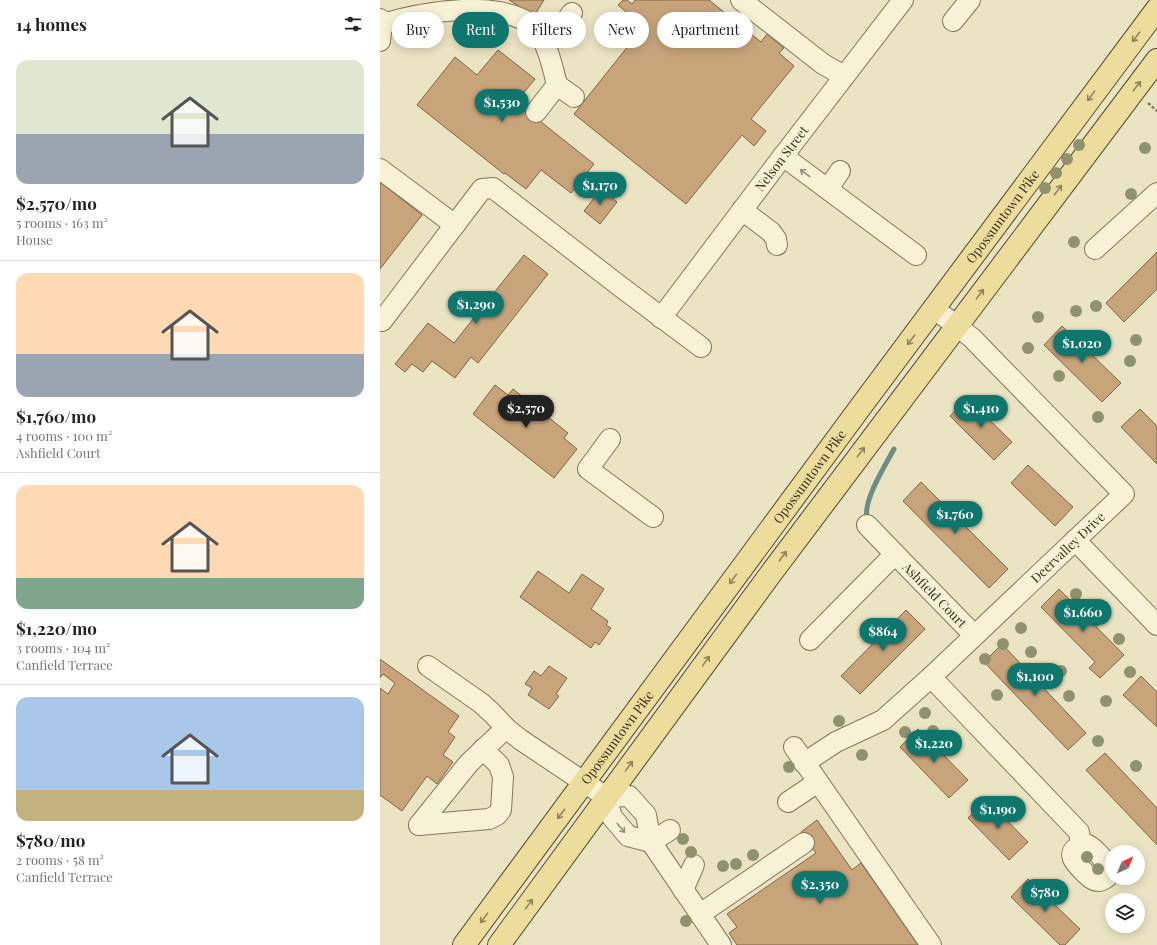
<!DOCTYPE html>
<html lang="en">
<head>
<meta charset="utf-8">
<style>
	:root { --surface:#fff; --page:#f2f2f2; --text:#202124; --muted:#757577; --line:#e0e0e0; --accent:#0f766e }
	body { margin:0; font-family:"Playfair Display",serif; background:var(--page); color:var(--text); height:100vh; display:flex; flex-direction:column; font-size:15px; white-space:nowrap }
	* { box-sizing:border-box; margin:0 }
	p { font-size:13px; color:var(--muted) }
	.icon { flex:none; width:22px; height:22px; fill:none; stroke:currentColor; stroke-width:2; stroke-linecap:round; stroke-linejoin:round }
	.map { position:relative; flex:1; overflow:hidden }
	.details { display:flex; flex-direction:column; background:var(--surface); width:380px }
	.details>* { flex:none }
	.hud { position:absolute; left:12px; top:12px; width:380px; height:36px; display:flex; gap:8px }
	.needle { width:26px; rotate:44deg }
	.controls { position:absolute; left:725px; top:845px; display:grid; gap:8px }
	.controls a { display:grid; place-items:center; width:40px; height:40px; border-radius:50%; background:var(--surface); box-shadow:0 2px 10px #0003; font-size:20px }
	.price { position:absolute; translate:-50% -34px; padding:0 9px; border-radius:14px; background:var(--accent); color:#fff; font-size:13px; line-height:26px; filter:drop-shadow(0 1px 2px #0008) }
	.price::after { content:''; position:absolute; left:50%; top:24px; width:12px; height:9px; margin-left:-6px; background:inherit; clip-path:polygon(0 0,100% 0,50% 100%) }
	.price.active { background:#222; color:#fff }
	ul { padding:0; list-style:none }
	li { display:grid; align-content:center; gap:8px; height:212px; padding:0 16px }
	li+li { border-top:1px solid var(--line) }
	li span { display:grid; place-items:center; height:124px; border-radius:12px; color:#555 }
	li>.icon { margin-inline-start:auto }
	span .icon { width:72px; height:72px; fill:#fffc; stroke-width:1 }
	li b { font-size:17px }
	h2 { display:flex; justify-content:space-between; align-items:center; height:48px; padding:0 16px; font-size:17px }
	.tag { padding:0 14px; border-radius:18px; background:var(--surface); box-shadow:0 2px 10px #0003; font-size:14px; line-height:36px }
	.tag.active { background:var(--accent); color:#fff }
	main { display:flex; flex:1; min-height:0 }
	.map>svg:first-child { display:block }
</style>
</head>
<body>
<main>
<section class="details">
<h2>14 homes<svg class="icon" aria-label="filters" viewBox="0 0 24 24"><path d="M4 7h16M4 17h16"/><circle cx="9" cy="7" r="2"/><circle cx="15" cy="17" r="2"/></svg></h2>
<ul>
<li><span style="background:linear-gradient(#dfe7d0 60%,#9aa5b1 0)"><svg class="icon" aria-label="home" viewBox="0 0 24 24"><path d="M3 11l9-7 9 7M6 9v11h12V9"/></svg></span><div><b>$2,570/mo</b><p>5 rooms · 163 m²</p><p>House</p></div></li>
<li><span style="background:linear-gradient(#ffd9b3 65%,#9aa5b1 0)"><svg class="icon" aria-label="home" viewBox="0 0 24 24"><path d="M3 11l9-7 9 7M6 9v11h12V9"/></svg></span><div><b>$1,760/mo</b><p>4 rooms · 100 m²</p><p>Ashfield Court</p></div></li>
<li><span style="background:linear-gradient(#ffd9b3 75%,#7fa58c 0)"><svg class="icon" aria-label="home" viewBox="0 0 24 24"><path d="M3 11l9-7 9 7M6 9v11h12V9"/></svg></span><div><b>$1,220/mo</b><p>3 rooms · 104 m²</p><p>Canfield Terrace</p></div></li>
<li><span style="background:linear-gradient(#a9c7e8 75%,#c2b280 0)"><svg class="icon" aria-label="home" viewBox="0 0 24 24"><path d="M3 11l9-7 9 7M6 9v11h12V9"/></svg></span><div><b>$780/mo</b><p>2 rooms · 58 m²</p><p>Canfield Terrace</p></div></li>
</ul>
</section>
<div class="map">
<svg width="777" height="945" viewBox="0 0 777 945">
	<rect width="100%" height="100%" fill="#ebe4c3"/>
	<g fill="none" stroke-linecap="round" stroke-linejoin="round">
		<!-- stream -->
		<path stroke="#6c8c88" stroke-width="5" d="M487 518C483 500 506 464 514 449"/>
	</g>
	<!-- building -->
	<g fill="#c8a47b" stroke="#826342">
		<polygon points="129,0 164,0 154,16"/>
		<polygon points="243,0 247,0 252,4 255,0 329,0 381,42 387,34 404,48 399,53 414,66 371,119 386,131 374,146 362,135 306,204 194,114 264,26 238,5"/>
		<polygon points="118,50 155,79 136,102 214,164 191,193 161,170 146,189 125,173 124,174 37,105 75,57 97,75"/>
		<polygon points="0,182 42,215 0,269"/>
		<polygon points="221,189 237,202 220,224 204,211"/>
		<polygon points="777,252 777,289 744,322 726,303"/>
		<polygon points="144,255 168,274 98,363 91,357 75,378 52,361 43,372 32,364 25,372 15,364 48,323 74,343"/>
		<polygon points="682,326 741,383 722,402 664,345"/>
		<polygon points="115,385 128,395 133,389 188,433 184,438 197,449 174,478 93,414"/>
		<polygon points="587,398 632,442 614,460 570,416"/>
		<polygon points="760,409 777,426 777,464 741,427"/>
		<polygon points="648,465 693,507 675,526 631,483"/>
		<polygon points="541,482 628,569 609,588 523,501"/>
		<polygon points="158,571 189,593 202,574 224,589 211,609 228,621 226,625 231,628 219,645 215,642 211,648 140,597"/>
		<polygon points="679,589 744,655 720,678 709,668 715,662 661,607"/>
		<polygon points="526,610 545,629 480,694 461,676"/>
		<polygon points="622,644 706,733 688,750 604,662"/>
		<polygon points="0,659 79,716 68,732 75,737 63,755 73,762 57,784 47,776 22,811 0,795 0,688 8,694 15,683 3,674 0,678"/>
		<polygon points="169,666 187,678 176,694 179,696 169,709 148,695 152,688 145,684 154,671 161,676"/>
		<polygon points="761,676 777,692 777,727 743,695"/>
		<polygon points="538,729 588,780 569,798 520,747"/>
		<polygon points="725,753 777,808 777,845 706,770"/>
		<polygon points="607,800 648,842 629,860 588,818"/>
		<polygon points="437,820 472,870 481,863 538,945 357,945 349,933 357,927 347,914 436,853 421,832"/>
		<polygon points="648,879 700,929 685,945 680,945 631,897"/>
	</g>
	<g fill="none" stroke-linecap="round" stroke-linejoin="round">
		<!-- minor casing -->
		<g stroke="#85765b" stroke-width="22">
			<g id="minor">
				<polyline points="361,0 443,64 464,76"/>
				<polyline points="0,19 2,24 0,41"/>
				<polyline points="573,21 590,0"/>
				<path d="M2 24C47 11 115 0 151 24 157 31 163 38 166 47 171 59 174 72 177 85L156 112"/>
				<polyline points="166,46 192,13"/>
				<polyline points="177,85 194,97"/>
				<polyline points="403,156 536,255"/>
				<polyline points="0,169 75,225"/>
				<polyline points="448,189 460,171"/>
				<polyline points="362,210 391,232 396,239 397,245"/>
				<polyline points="715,249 777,193"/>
				<path id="s1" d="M281 318 400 160 523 0"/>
				<polyline points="0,320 2,321 102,189 113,188 241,287 321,347"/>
				<polyline points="230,439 208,469 273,517"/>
				<polyline points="487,525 515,554"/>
				<polyline points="695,540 777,625"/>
				<path id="s2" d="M430 640 515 554 594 635"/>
				<polyline points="48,666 101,703 112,713 126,728 141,740 226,797 249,796 266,815 271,842 341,945"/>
				<polyline points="551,677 699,832 701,845"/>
				<polyline points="414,747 551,945"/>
				<path id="s3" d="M424 763 456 742 503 720 551 677 744 494 592 338 576 325 554 309"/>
				<polyline points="226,797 232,817 248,836 271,842"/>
				<polyline points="408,802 438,782"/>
				<polyline points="39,825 109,819 117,815 121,810 123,777 119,765 103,749"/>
				<polyline points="39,825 89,763 126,728"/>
				<polyline points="271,842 290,830"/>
				<path d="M701 845C703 845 706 845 708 845 713 847 728 863 729 868 729 871 728 875 727 877 725 879 721 881 719 881 712 881 707 875 703 871 694 862 685 853 701 845Z"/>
				<polyline points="303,890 314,865"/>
				<polyline points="320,914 424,843"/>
			</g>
		</g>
		<!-- major casing -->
		<g stroke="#52442f" stroke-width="24">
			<g id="major">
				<path id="s4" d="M84 945 479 409 777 9"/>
				<polyline points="119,945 389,576 777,60"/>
			</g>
		</g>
		<!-- path -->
		<polyline stroke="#85765b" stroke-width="2.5" stroke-dasharray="3 2" stroke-linecap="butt" points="768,103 777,111"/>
		<!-- minor -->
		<use href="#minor" stroke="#f7f1d6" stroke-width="20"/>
		<!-- major -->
		<use href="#major" stroke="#eddd9c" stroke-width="22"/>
	</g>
	<!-- trees -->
	<g fill="#8e936d">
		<circle cx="699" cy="145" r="6"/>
		<circle cx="765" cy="148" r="6"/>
		<circle cx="687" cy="159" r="6"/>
		<circle cx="676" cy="173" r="6"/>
		<circle cx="665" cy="188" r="6"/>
		<circle cx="751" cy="194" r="6"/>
		<circle cx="694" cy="242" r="6"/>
		<circle cx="716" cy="306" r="6"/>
		<circle cx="696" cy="311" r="6"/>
		<circle cx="658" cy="317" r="6"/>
		<circle cx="756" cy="340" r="6"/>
		<circle cx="648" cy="348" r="6"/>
		<circle cx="750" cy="361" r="6"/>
		<circle cx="679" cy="376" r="6"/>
		<circle cx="718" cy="417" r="6"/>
		<circle cx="696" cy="594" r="6"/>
		<circle cx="715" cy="621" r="6"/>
		<circle cx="641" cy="628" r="6"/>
		<circle cx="739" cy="639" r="6"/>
		<circle cx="623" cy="644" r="6"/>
		<circle cx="651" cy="652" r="6"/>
		<circle cx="605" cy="659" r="6"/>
		<circle cx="681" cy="671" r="6"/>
		<circle cx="750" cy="672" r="6"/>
		<circle cx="617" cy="695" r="6"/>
		<circle cx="689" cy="696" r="6"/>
		<circle cx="726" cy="701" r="6"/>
		<circle cx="545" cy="713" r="6"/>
		<circle cx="459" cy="721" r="6"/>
		<circle cx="553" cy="731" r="6"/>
		<circle cx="525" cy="732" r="6"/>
		<circle cx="718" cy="741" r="6"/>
		<circle cx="482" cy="755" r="6"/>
		<circle cx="756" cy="766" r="6"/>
		<circle cx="409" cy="767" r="6"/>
		<circle cx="303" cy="839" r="6"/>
		<circle cx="311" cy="852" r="6"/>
		<circle cx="373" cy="855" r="6"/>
		<circle cx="707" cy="857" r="6"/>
		<circle cx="356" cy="864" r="6"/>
		<circle cx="343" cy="866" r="6"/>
		<circle cx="718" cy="869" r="6"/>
		<circle cx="306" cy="921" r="6"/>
	</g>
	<!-- one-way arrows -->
	<defs><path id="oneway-shaft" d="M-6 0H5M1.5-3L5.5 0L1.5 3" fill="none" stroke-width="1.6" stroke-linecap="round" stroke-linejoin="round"/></defs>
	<g stroke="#91845d">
		<use href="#oneway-shaft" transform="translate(756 37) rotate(127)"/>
		<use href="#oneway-shaft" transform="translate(757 86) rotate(-53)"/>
		<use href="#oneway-shaft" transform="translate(711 96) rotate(127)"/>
		<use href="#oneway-shaft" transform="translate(678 190) rotate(-53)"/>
		<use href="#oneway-shaft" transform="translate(600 294) rotate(-53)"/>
		<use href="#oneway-shaft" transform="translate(531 340) rotate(127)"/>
		<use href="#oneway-shaft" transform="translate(481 452) rotate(-53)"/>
		<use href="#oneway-shaft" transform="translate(403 556) rotate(-53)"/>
		<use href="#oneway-shaft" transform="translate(353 579) rotate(126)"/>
		<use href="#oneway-shaft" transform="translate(326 661) rotate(-54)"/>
		<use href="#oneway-shaft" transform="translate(249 766) rotate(-54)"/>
		<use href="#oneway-shaft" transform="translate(181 814) rotate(127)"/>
		<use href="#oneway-shaft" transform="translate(149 904) rotate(-54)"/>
		<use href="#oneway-shaft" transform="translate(104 918) rotate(127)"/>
	</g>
	<g stroke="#968e7a">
		<use href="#oneway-shaft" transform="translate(425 173) rotate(-144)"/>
		<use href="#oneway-shaft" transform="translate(241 828) rotate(50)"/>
	</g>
	<g text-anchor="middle" stroke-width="3" stroke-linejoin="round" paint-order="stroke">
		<!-- street labels -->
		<g font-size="13" fill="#352c1e" stroke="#f3eed2">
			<text dy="5" stroke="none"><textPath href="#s1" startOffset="200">Nelson Street</textPath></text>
			<text dy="5" stroke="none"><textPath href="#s4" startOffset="906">Opossumtown Pike</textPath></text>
			<text dy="5" stroke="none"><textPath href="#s4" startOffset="582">Opossumtown Pike</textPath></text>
			<text dy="5" stroke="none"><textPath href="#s3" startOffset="343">Deervalley Drive</textPath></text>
			<text dy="5" stroke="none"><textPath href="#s2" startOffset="178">Ashfield Court</textPath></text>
			<text dy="5" stroke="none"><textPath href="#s4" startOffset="258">Opossumtown Pike</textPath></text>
		</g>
	</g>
</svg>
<div class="controls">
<a><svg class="needle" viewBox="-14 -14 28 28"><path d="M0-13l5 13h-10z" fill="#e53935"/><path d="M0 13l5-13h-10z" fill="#757577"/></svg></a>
<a><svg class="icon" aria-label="layers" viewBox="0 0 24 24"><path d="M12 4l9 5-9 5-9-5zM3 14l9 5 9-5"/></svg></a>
</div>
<b class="price" style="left:122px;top:123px">$1,530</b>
<b class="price" style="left:220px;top:206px">$1,170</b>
<b class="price" style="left:96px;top:325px">$1,290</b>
<b class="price" style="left:702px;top:364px">$1,020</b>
<b class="price active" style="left:146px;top:429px">$2,570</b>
<b class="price" style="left:601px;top:429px">$1,410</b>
<b class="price" style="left:575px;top:535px">$1,760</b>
<b class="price" style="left:703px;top:633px">$1,660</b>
<b class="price" style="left:503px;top:652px">$864</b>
<b class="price" style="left:655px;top:697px">$1,100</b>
<b class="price" style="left:554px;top:764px">$1,220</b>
<b class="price" style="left:618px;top:830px">$1,190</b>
<b class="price" style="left:440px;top:905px">$2,350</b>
<b class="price" style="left:665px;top:913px">$780</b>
<div class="hud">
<a class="tag">Buy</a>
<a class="tag active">Rent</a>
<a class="tag">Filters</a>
<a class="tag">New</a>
<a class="tag">Apartment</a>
</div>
</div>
</main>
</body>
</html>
